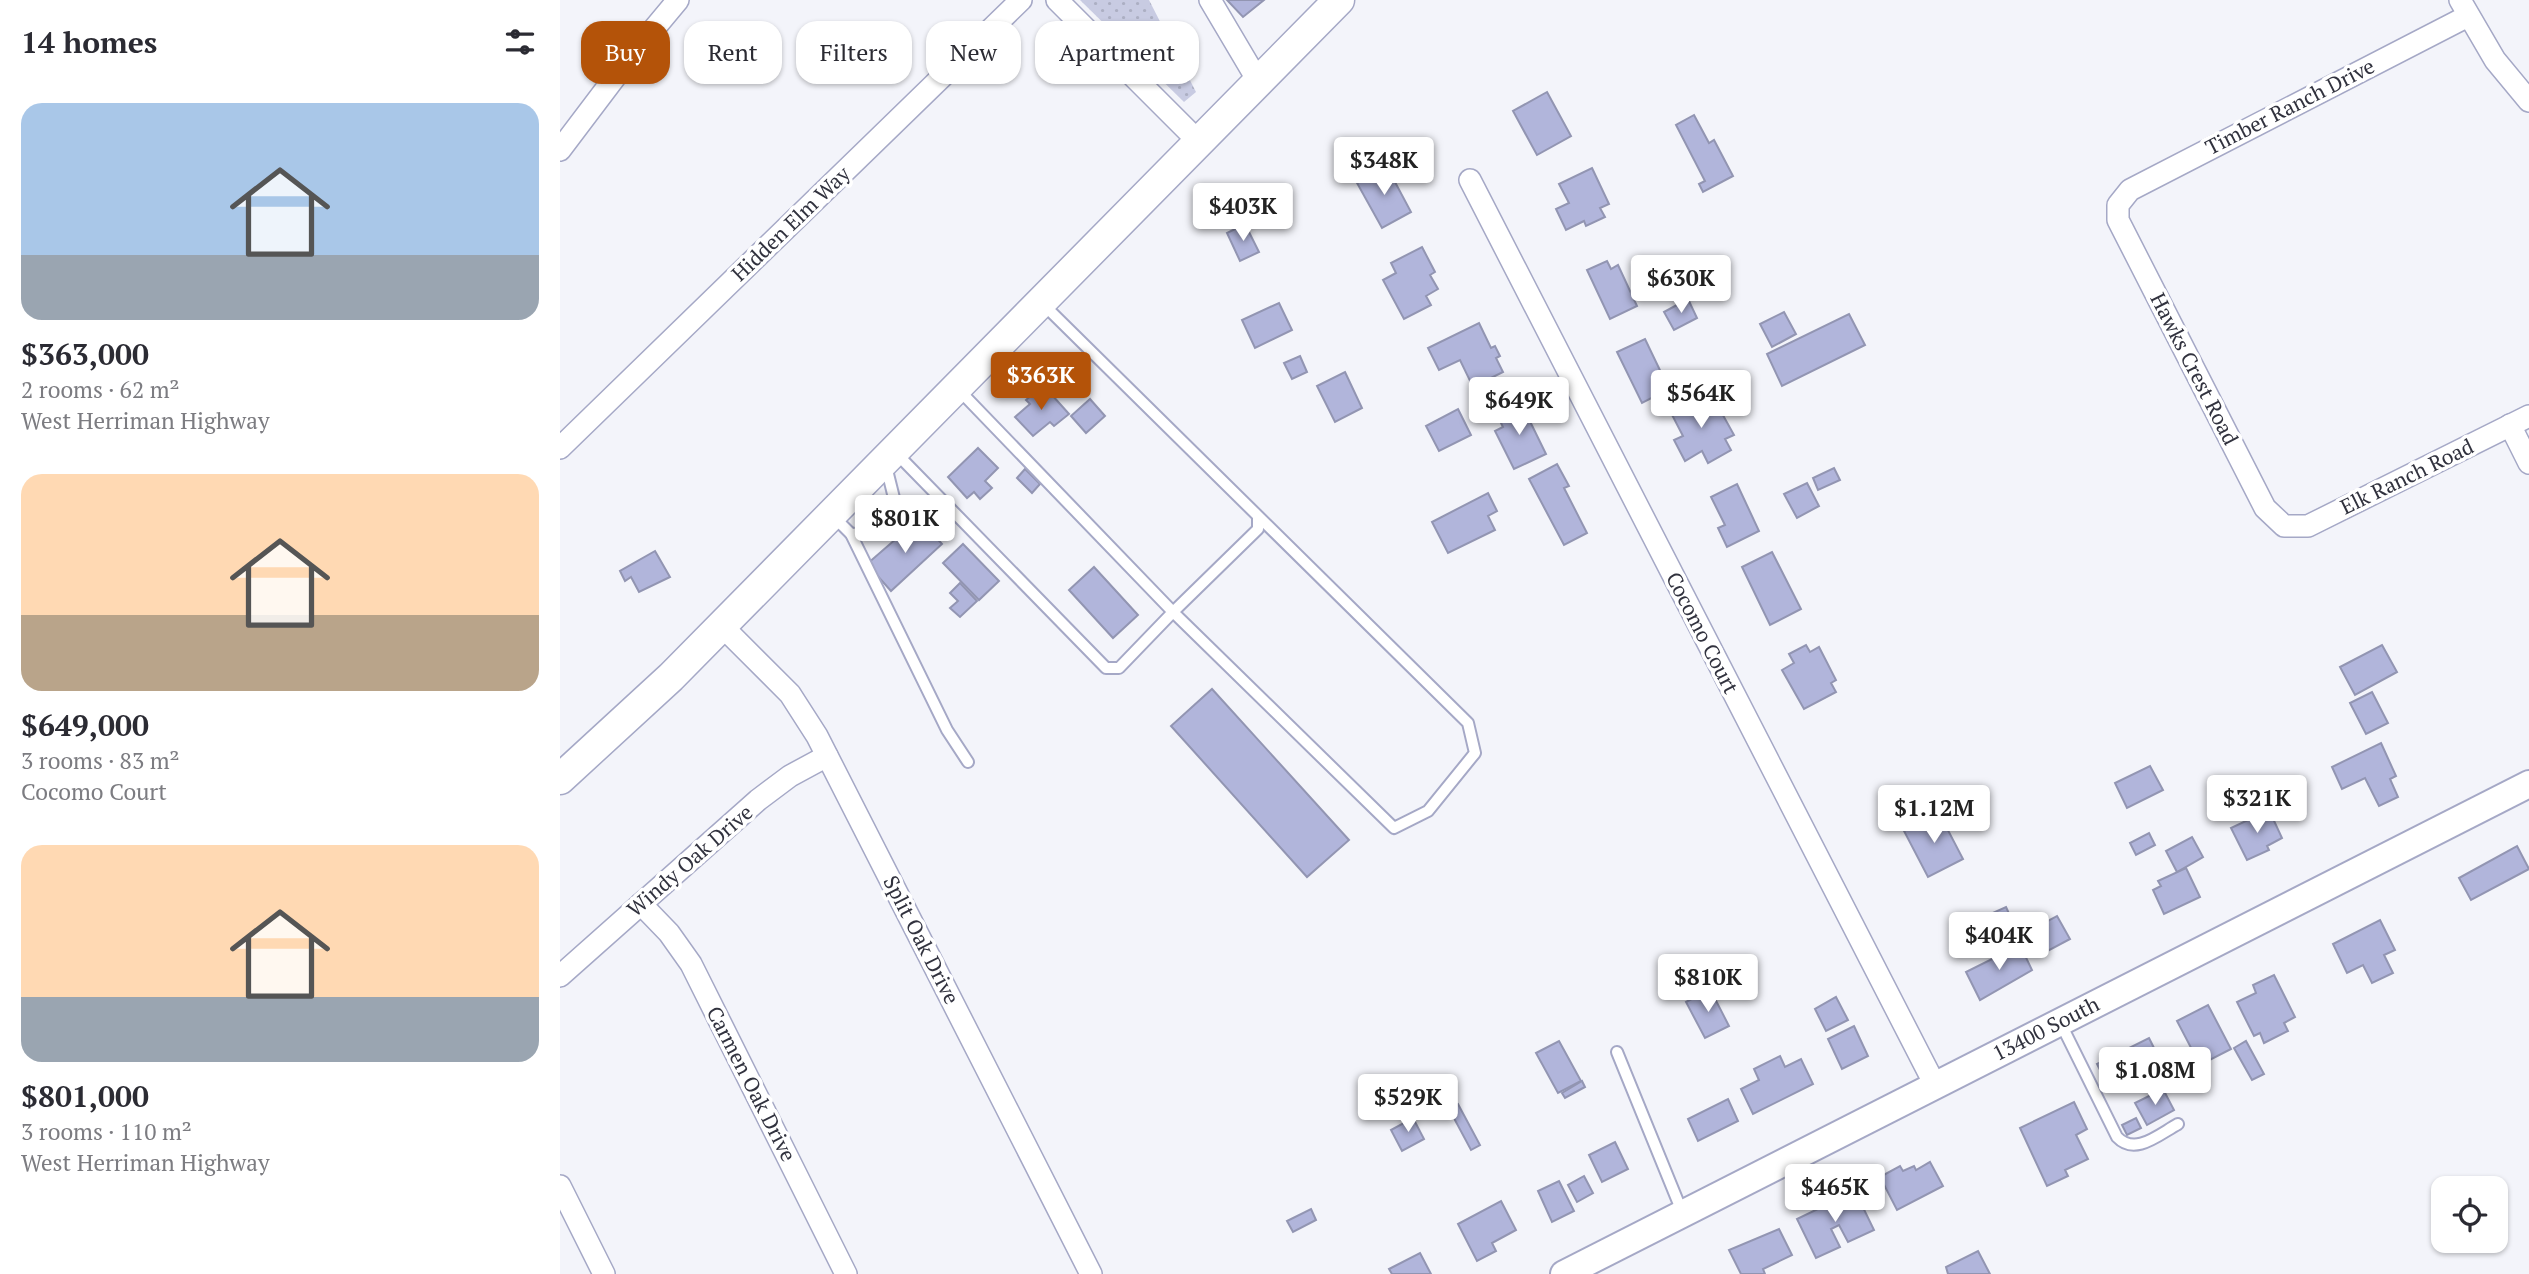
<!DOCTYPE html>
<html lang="en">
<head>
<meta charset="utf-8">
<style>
	:root { --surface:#fff; --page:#f7f7f7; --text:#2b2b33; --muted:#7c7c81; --accent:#b45309 }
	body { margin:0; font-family:"PT Serif",serif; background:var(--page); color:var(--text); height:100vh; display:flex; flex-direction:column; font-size:26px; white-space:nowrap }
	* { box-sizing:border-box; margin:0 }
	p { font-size:23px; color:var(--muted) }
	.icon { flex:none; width:38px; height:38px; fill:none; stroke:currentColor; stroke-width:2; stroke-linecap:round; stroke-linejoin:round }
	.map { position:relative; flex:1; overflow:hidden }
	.details { display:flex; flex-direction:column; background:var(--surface); width:560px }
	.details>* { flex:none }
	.hud { position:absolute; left:21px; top:21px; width:665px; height:63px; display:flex; gap:14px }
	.fabs { position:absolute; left:1871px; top:1176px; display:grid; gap:14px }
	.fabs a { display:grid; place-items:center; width:77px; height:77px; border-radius:14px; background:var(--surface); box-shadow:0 2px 5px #0004; font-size:35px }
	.price { position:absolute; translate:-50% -60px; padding:0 16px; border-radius:7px; background:#fff; color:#222; font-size:23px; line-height:46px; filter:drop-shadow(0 2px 4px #0008) }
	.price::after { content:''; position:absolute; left:50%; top:42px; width:21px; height:16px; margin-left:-10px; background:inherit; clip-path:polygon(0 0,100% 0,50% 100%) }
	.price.active { background:var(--accent); color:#fff }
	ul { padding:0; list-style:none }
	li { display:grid; align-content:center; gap:14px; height:371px; padding:0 21px }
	li span { display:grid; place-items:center; height:217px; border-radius:21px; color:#555 }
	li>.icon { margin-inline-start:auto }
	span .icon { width:126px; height:126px; fill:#fffc; stroke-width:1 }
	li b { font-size:30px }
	h2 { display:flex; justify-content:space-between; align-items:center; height:84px; padding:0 21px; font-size:30px }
	.tag { padding:0 24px; border-radius:21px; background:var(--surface); box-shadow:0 2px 5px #0004; font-size:24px; line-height:63px }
	.tag.active { background:var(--accent); color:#fff }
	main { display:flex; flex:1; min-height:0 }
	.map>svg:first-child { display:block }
</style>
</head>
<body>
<main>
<section class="details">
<h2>14 homes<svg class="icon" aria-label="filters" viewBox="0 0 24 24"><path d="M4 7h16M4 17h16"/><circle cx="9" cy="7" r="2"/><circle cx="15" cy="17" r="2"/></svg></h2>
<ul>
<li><span style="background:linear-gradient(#a9c7e8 70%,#9aa5b1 0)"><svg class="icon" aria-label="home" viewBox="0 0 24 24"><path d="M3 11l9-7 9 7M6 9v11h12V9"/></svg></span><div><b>$363,000</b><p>2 rooms · 62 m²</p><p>West Herriman Highway</p></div></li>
<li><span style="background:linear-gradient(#ffd9b3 65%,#b9a48a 0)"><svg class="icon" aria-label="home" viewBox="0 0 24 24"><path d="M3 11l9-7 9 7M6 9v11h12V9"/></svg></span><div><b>$649,000</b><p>3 rooms · 83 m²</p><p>Cocomo Court</p></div></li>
<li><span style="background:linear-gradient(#ffd9b3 70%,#9aa5b1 0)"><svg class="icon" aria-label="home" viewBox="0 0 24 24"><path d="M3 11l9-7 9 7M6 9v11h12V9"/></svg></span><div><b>$801,000</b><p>3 rooms · 110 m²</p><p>West Herriman Highway</p></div></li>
</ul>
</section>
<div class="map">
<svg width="1969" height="1274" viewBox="0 0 1969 1274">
	<defs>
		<pattern id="park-dots" width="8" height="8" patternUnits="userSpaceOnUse" patternTransform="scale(1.75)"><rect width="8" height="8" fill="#c8cbe2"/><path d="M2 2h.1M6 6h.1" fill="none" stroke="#acafc3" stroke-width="1.8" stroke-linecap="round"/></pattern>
	</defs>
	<rect width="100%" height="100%" fill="#f3f4fa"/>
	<!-- park -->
	<polygon fill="url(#park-dots)" points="520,0 589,0 636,92 624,102"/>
	<!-- building -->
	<g fill="#b1b5db" stroke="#9295b2" stroke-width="2">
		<polygon points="667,0 704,0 683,17"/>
		<polygon points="987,92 1011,136 977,155 953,111"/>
		<polygon points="1134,115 1149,143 1154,140 1173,176 1143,192 1139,184 1145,181 1116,125"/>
		<polygon points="827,167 851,212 822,228 797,183"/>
		<polygon points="1032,168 1049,204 1040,208 1045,217 1026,226 1024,221 1006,230 996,209 1009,203 999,184"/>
		<polygon points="685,224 699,252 680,261 667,233"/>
		<polygon points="862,247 875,272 870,275 878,289 866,296 871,305 844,319 823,280 836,273 831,263"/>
		<polygon points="1047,261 1051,269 1058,265 1077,306 1050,319 1027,270"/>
		<polygon points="1128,299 1137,318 1114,330 1104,312"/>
		<polygon points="719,303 732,330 695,348 682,320"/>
		<polygon points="1224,312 1236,334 1212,347 1200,324"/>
		<polygon points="1289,314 1305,345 1222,386 1207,354"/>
		<polygon points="919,323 931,348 935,346 940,356 936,358 943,372 913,387 900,360 879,370 868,348"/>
		<polygon points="1085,339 1109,389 1082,403 1057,352"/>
		<polygon points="740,356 747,372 732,379 724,363"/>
		<polygon points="785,372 802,408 775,422 757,386"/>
		<polygon points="483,385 509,414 494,426 490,422 473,436 455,417 470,404 466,400"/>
		<polygon points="1142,394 1152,411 1159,408 1174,435 1165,439 1171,450 1148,463 1142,451 1125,461 1114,440 1123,436 1110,411"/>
		<polygon points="530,399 545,416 526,433 511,416"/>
		<polygon points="961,403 986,454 954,469 935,431 943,427 937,415"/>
		<polygon points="898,409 911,435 879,451 866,426"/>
		<polygon points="418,448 438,468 425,481 432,488 420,499 414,492 407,498 388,477"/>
		<polygon points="997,464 1009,486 1004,488 1027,533 1004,545 969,479"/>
		<polygon points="1274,468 1280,480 1258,490 1253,478"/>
		<polygon points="465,469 480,484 472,493 457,478"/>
		<polygon points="1247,483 1259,506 1237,518 1224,494"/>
		<polygon points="1177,484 1199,531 1167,547 1158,528 1165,525 1151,497"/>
		<polygon points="928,493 937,511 928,516 935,530 888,553 872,522"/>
		<polygon points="359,519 382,544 331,591 307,564"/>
		<polygon points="403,544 439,581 419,600 383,563"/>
		<polygon points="95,551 110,577 79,592 71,577 65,581 60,571"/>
		<polygon points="1212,552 1241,609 1210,625 1182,567"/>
		<polygon points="534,567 578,615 553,638 509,590"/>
		<polygon points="400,583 417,601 400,617 390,608 398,601 390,593"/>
		<polygon points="1246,645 1250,652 1259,647 1276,680 1271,683 1276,692 1244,709 1222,670 1234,663 1229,654"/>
		<polygon points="1822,645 1837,672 1795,695 1780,667"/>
		<polygon points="652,689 789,840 747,877 611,726"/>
		<polygon points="1812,692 1828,723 1806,734 1790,703"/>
		<polygon points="1821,743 1836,776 1830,779 1838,797 1819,806 1805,778 1782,789 1772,767"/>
		<polygon points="1590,766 1603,790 1567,808 1555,783"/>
		<polygon points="1709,810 1722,838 1707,846 1709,850 1687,860 1671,828"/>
		<polygon points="1379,813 1403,859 1368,877 1344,831"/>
		<polygon points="1589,833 1595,845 1576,855 1570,843"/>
		<polygon points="1632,837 1643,857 1617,872 1606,851"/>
		<polygon points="1957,846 1969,869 1911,900 1899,878"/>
		<polygon points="1626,868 1640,897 1604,914 1593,890 1601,886 1598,881"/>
		<polygon points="1446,907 1451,918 1422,931 1417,920"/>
		<polygon points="1497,916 1510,939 1482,954 1469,931"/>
		<polygon points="1820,920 1835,950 1824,955 1833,973 1812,983 1803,965 1787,973 1773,944"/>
		<polygon points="1460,945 1472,970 1420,1000 1406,972"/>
		<polygon points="1714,975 1735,1017 1724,1023 1728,1031 1704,1043 1700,1033 1694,1036 1677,1002 1696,993 1693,985"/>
		<polygon points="1150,989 1169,1026 1145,1038 1126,1002"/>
		<polygon points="1276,997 1288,1020 1266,1031 1255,1009"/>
		<polygon points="1648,1005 1671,1049 1640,1065 1617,1021"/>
		<polygon points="1294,1026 1308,1056 1282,1069 1268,1039"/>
		<polygon points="1589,1038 1601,1062 1583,1070 1587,1079 1575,1085 1571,1077 1549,1088 1537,1064"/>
		<polygon points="999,1041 1021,1081 998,1093 976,1053"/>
		<polygon points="1686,1041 1704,1074 1692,1080 1674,1048"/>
		<polygon points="1220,1056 1225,1067 1241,1059 1253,1084 1193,1114 1181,1089 1199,1080 1194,1069"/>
		<polygon points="1022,1081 1025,1087 1005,1098 1002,1093"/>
		<polygon points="1603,1089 1614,1110 1587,1125 1575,1103"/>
		<polygon points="1168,1099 1178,1121 1138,1141 1128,1119"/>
		<polygon points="1514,1102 1527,1129 1516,1135 1528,1159 1505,1170 1508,1176 1487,1186 1460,1128"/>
		<polygon points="898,1104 920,1145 911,1150 889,1109"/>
		<polygon points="853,1118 864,1139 842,1151 831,1130"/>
		<polygon points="1576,1118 1581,1128 1567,1135 1562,1125"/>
		<polygon points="1055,1142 1068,1169 1042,1182 1029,1155"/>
		<polygon points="1370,1162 1383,1186 1337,1210 1320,1177 1340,1166 1343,1171 1354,1166 1356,1170"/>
		<polygon points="1024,1176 1033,1193 1017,1202 1008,1185"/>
		<polygon points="999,1181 1014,1211 992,1222 978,1191"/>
		<polygon points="1295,1191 1314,1230 1288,1242 1279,1225 1271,1229 1280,1247 1256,1258 1237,1219"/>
		<polygon points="941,1201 956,1230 932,1243 936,1251 917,1261 898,1224"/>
		<polygon points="751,1209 756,1220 733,1232 727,1221"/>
		<polygon points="1219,1229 1232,1255 1203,1269 1205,1274 1181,1274 1169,1250"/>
		<polygon points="1418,1251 1430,1274 1388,1274 1386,1267"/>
		<polygon points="860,1253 871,1274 832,1274 829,1269"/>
	</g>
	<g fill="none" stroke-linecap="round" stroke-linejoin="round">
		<!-- service casing -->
		<g stroke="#a5a8c6" stroke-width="14">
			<g id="service">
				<polyline points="482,303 698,516 698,529 613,612 834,828 868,811 915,753 908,723 698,516"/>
				<polyline points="336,453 546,668 559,668 613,612 398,389"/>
				<polyline points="273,516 291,534 387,730 408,762"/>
				<polyline points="291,534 311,533 337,510 328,474 322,466"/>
				<path d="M1500 1022 1557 1137C1575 1156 1598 1135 1618 1124"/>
				<polyline points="1057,1052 1123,1214"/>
			</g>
		</g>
		<!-- minor casing -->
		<g stroke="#a5a8c6" stroke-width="24">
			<g id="minor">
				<polyline points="497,0 640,143"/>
				<polyline points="650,0 698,81"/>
				<polyline points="1900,0 1935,60 1969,101"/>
				<polyline points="1908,16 1570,190 1558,205 1558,220 1705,508 1724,526 1748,526 1969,416"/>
				<polyline points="0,150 68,60 118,0"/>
				<polyline points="910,180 1375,1085"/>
				<polyline points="1950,425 1969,463"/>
				<polyline points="0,448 461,0"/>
				<polyline points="162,626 230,694 257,736 531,1274"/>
				<polyline points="81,904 109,933 131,964 286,1274"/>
				<polyline points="0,976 198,800 230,776 267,756"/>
				<polyline points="0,1186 44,1274"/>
			</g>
		</g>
		<!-- tertiary casing -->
		<g stroke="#a5a8c6" stroke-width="30">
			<polyline id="tertiary" points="1004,1274 1969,784"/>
		</g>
		<!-- secondary casing -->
		<g stroke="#a5a8c6" stroke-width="33">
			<polyline id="secondary" points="0,779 111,677 779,0"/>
		</g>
		<!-- service -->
		<use href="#service" stroke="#fff" stroke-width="10"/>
		<!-- minor -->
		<use href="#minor" stroke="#fff" stroke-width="21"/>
		<!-- tertiary -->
		<use href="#tertiary" stroke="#fff" stroke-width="26"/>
		<!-- secondary -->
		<use href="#secondary" stroke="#fff" stroke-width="30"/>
	</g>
	<g text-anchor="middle" stroke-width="7" stroke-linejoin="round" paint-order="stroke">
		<!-- street labels -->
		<g font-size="21" fill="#31323e" stroke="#fff">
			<text transform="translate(1730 107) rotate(-27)" y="7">Timber Ranch Drive</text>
			<text transform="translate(231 224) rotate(-44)" y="7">Hidden Elm Way</text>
			<text transform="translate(1634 369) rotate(63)" y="7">Hawks Crest Road</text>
			<text transform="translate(1847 477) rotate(-26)" y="7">Elk Ranch Road</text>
			<text transform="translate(1142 633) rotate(63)" y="7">Cocomo Court</text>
			<text transform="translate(130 861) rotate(-41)" y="7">Windy Oak Drive</text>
			<text transform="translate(361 940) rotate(63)" y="7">Split Oak Drive</text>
			<text transform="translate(1486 1029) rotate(-27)" y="7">13400 South</text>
			<text transform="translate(191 1084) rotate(63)" y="7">Carmen Oak Drive</text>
		</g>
	</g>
</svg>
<div class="fabs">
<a><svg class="icon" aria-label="locate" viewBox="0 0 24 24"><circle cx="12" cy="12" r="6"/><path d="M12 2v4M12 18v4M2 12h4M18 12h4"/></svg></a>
</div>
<b class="price" style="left:824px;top:197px">$348K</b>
<b class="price" style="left:683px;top:243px">$403K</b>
<b class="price" style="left:1121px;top:315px">$630K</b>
<b class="price active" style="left:481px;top:412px">$363K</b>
<b class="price" style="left:1141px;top:430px">$564K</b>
<b class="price" style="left:959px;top:437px">$649K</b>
<b class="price" style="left:345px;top:555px">$801K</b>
<b class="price" style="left:1697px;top:835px">$321K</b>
<b class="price" style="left:1374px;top:845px">$1.12M</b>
<b class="price" style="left:1439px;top:972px">$404K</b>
<b class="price" style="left:1148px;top:1014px">$810K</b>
<b class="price" style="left:1595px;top:1107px">$1.08M</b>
<b class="price" style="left:848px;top:1134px">$529K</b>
<b class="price" style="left:1275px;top:1224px">$465K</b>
<div class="hud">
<a class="tag active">Buy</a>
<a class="tag">Rent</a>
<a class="tag">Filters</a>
<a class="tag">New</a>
<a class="tag">Apartment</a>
</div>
</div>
</main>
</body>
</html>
